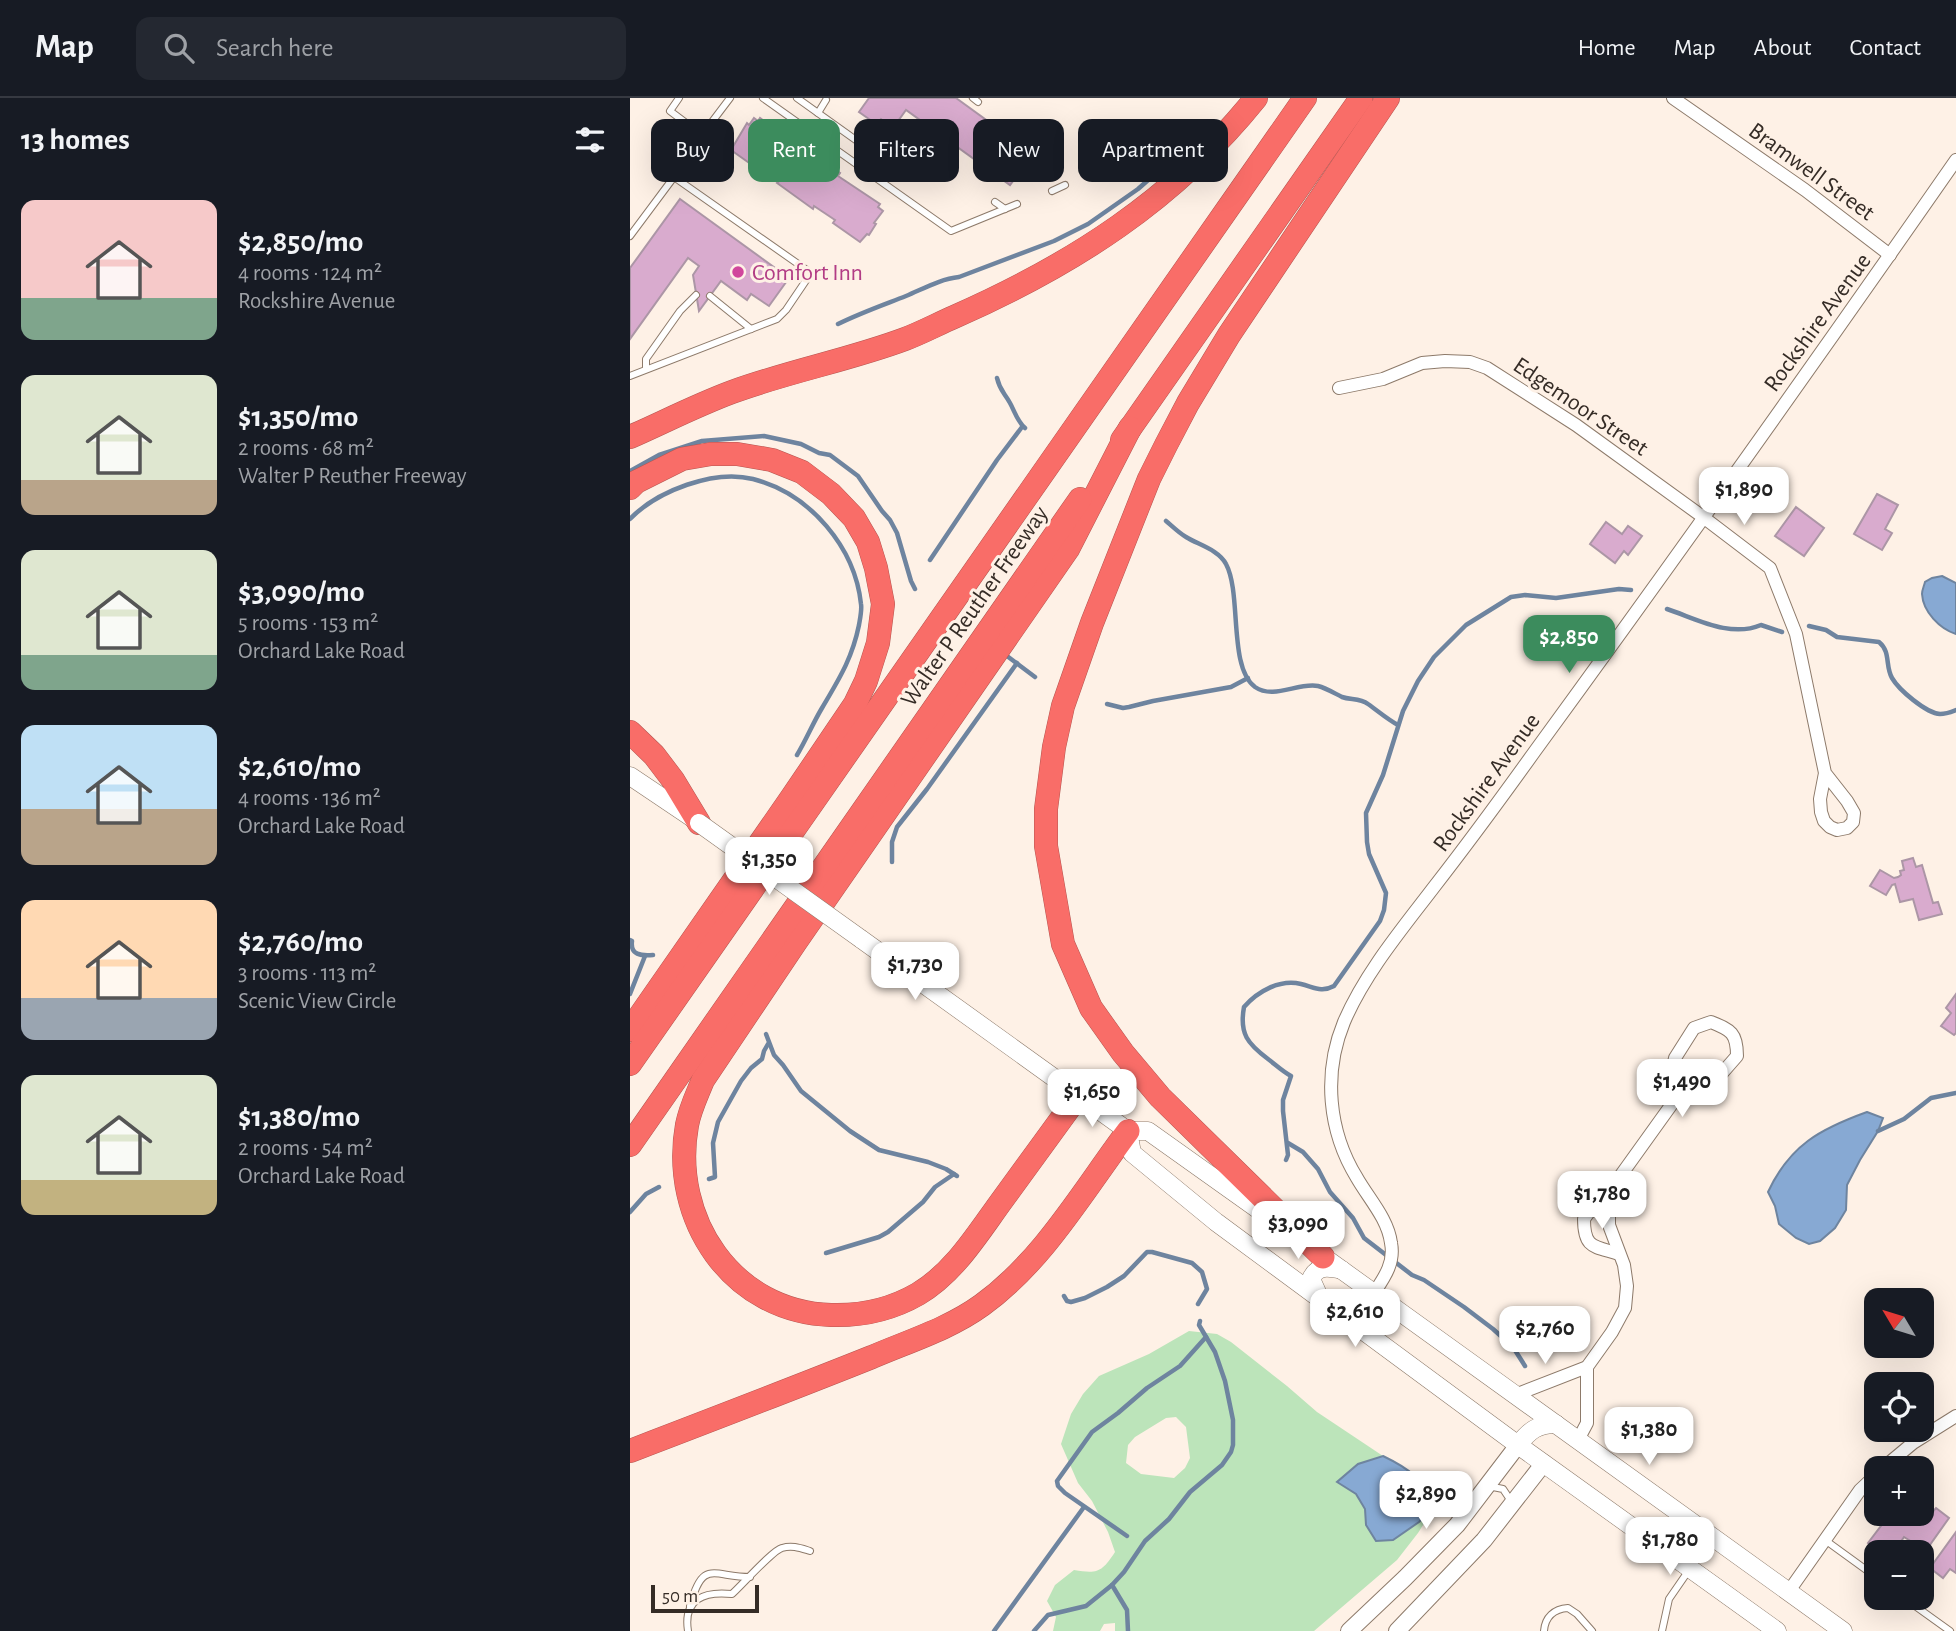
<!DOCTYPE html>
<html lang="en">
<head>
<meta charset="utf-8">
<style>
	:root { --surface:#171b24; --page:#242831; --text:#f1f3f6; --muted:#9ea1a6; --line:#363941; --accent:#3c8c5d }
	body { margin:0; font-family:"Alegreya Sans",sans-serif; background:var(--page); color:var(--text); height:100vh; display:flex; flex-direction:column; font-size:26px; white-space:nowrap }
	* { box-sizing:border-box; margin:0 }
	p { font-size:23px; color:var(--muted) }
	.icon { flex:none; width:38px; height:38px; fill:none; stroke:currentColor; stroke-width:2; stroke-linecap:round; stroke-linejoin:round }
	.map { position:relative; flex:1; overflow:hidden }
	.panel { display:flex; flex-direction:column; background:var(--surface); width:630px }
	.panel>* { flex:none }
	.guide { position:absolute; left:21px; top:21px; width:665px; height:63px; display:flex; gap:14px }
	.needle { width:46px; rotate:308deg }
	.controls { position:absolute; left:1234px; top:1190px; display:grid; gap:14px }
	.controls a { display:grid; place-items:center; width:70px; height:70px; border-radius:14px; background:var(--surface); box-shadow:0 7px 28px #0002; font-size:35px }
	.scale { position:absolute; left:21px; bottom:18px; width:108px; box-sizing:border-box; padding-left:7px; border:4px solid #352c26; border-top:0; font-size:19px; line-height:24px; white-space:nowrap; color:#352c26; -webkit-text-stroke:5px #fef1e6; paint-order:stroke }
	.price { position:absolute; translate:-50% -60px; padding:0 16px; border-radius:14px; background:#fff; color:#222; font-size:23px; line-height:46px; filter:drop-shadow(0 2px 4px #0008) }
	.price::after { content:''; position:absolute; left:50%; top:42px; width:21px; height:16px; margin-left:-10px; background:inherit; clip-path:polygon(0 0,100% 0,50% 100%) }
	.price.selected { background:var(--accent); color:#fff }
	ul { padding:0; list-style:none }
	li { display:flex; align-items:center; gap:21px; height:175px; padding:0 21px }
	li span { display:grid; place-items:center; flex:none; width:196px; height:140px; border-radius:14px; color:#555 }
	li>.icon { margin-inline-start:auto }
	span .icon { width:84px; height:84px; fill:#fffc; stroke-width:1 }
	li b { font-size:30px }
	h2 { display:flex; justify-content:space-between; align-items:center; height:84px; padding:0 21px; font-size:30px }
	.chip { padding:0 24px; border-radius:14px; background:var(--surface); box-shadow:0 7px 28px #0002; font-size:24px; line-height:63px }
	.chip.selected { background:var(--accent); color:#fff }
	header { display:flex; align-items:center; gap:42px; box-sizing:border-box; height:98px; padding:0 35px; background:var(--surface); border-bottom:2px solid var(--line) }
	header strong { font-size:33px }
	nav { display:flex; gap:38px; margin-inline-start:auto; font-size:24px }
	.search { width:490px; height:63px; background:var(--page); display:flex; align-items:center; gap:18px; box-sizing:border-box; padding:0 24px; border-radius:14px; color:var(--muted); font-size:26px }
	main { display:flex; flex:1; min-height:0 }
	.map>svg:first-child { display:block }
</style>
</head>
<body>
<header>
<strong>Map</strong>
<div class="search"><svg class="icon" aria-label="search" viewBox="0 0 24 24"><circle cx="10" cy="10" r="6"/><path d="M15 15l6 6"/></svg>Search here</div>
<nav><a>Home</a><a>Map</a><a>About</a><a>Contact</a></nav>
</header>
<main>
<section class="panel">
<h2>13 homes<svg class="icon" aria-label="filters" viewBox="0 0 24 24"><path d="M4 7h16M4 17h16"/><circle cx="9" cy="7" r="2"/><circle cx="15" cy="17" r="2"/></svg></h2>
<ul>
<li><span style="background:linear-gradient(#f6c9c9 70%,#7fa58c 0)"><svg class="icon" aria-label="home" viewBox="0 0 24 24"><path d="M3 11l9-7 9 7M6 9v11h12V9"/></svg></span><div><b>$2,850/mo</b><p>4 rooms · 124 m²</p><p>Rockshire Avenue</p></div></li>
<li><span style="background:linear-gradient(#dfe7d0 75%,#b9a48a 0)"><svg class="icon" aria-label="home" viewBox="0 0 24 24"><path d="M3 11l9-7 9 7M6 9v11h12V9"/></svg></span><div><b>$1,350/mo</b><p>2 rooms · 68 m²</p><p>Walter P Reuther Freeway</p></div></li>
<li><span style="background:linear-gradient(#dfe7d0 75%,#7fa58c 0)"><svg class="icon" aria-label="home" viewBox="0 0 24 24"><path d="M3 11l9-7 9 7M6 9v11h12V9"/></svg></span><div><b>$3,090/mo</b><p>5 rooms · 153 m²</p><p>Orchard Lake Road</p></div></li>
<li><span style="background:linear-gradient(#bfe0f5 60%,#b9a48a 0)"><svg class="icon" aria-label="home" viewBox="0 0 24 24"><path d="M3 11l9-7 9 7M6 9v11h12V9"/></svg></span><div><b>$2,610/mo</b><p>4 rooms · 136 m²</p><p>Orchard Lake Road</p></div></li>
<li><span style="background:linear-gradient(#ffd9b3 70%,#9aa5b1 0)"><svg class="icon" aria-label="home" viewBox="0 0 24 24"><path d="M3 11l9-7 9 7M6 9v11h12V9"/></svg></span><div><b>$2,760/mo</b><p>3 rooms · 113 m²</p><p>Scenic View Circle</p></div></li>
<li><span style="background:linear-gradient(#dfe7d0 75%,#c2b280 0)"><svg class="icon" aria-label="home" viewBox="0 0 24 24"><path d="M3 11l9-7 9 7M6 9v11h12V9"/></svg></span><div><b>$1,380/mo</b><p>2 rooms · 54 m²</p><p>Orchard Lake Road</p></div></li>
</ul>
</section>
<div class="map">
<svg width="1326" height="1533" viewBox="0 0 1326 1533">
	<rect width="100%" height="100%" fill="#fef1e6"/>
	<!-- green -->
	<path fill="#bce4ba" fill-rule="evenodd" d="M559 1233 587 1236 601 1244 657 1288 687 1314 753 1358 728 1366 726 1396 735 1411 736 1427 763 1442 789 1424 803 1411 788 1435 767 1462 684 1533H485V1525L474 1526 470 1533H423L426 1519 417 1503 425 1487 444 1472C468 1476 472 1474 485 1454L478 1434 462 1403 448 1385 431 1346 441 1316 453 1296 469 1278 519 1256ZM546 1319 556 1329 560 1360 555 1370 544 1380 511 1376 496 1365 498 1347 505 1339 536 1320Z"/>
	<!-- water -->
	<g fill="#87a9d3" stroke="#6e849f" stroke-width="2">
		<path d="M1312 478 1326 485V536C1310 531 1293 514 1292 496 1292 492 1294 488 1295 484L1302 480Z"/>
		<path d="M1237 1014 1253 1020 1248 1033 1230 1062 1217 1087 1216 1112 1205 1130 1190 1143 1179 1146 1166 1140 1149 1126 1145 1108 1138 1094C1160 1047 1190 1031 1237 1014Z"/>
		<path d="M753 1358C776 1369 799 1383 803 1411L789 1424 763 1442 746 1443 736 1427 735 1411 726 1396 707 1384 728 1366Z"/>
	</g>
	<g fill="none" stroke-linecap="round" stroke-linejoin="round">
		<!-- stream -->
		<g stroke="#6e849f" stroke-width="4.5">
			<path d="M208 226C230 215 253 207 276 198 293 191 310 181 329 179L424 143 458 126 508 91 567 39"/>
			<path d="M367 280C370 293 374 294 380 305 385 314 387 323 395 330"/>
			<polyline points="0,373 29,357 72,343 134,338 171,346 189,355 200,357 228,378 252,413 260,422 267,435 281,483 285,491"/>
			<path d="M0 421C27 393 84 371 123 381 181 396 225 450 231 506 232 512 230 521 229 527 222 561 209 581 192 610 183 625 176 642 167 657"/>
			<path d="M536 423C542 428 549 435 556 439 569 447 589 452 596 466 612 496 598 569 625 589 644 602 668 584 688 588 696 590 704 595 712 599 721 602 730 600 738 606 748 613 757 621 768 627"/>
			<polyline points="300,462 367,362 392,329"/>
			<path d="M1037 511C1067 521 1100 540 1131 527L1152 534"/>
			<path d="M1179 528 1196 532 1207 539 1249 544C1261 554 1255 568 1262 580 1269 592 1296 615 1310 616 1316 616 1321 614 1326 612"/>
			<polyline points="377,558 405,579"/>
			<polyline points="477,606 493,610 499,609 523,603 601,589 618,580"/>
			<polyline points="262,764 262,744 267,729 297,691 387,565"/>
			<path d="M0 842 2 843C0 857 11 858 23 857"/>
			<polyline points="0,896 15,858"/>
			<polyline points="136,936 144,957 153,967 171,993 220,1033 249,1052 298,1064 316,1071 327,1078"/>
			<polyline points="1248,1033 1274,1021 1301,1000 1326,995"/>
			<polyline points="658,1045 673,1054 688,1071 700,1094 723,1120 734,1140 782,1177 794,1182 834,1209 863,1231 883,1249 895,1268"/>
			<path d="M656 1062 658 1057 653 1013V1002L661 978C652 973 646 967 638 961 618 946 609 936 614 909 628 893 650 881 671 886 684 889 691 895 704 888L750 823 754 812 756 795 739 756 737 744 736 715 753 677 773 613 788 583 804 559 836 527 881 499 895 497 926 500 989 491 1001 492"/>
			<polyline points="79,1081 85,1079 83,1045 88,1024 111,983 121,970 132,961 134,953 138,946"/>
			<polyline points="0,1114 16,1096 29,1089"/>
			<polyline points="196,1155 249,1139 258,1134 293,1104 305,1089 324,1076"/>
			<polyline points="434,1198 437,1203 441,1204 455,1200 477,1189 494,1178 517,1154 522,1154 562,1165 572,1174 577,1191 568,1206"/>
			<polyline points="497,1438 435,1395 428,1388 427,1383 462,1334 488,1315 517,1290 550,1268 576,1239"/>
			<polyline points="482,1487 497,1512 498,1533"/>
			<polyline points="364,1533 454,1409"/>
			<polyline points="404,1533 418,1517 456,1508 482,1487 494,1474 515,1443 539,1421 560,1394 592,1367 601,1354 603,1347 603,1322 595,1283 585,1254 569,1227 570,1223"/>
		</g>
	</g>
	<!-- building -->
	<g fill="#d9abce" stroke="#ac96a6" stroke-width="2">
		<polygon points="239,0 326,0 403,56 380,87 276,12 263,30 251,21 246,26 229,14"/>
		<polygon points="124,20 128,23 130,20 171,52 173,48 185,56 194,43 207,53 198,66 210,75 208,78 250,106 248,109 253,113 244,125 246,126 239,137 237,136 230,144 203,125 205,122 184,108 183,111 147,85 149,83 130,69 129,72 101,52 117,25 119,27"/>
		<polygon points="50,101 159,180 139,208 121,196 117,202 91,183 69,213 63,177 69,168 58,160 0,241 0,170"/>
		<polygon points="1247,396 1268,407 1255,431 1262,435 1252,452 1224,436"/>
		<polygon points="1166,409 1194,430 1174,458 1145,438"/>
		<polygon points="976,424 992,436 998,428 1012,438 998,457 994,453 985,465 960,446"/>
		<polygon points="1283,760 1286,769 1292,767 1303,805 1308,804 1312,816 1289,822 1283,801 1270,804 1265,786 1262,787 1256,797 1240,788 1250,772 1264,780 1268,779 1271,777 1270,773 1274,772 1272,763"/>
		<polygon points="1326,896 1326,935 1324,937 1311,928 1321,915 1316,910"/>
		<polygon points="1306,1410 1319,1420 1292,1458 1292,1454 1275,1453 1282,1444 1274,1439 1265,1452 1257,1446 1252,1454 1238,1445 1260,1416 1288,1417 1292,1416 1292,1411 1300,1417"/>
		<polygon points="1326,1434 1326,1475 1320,1471 1313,1480 1300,1470"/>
	</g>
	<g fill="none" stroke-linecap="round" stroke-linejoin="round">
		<!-- service casing -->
		<g stroke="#8d7a6a" stroke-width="8">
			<g id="service">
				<polyline points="49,0 40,13 72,37 100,0"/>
				<polyline points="133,0 321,133 387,106"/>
				<polyline points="167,0 244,55 280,42"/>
				<polyline points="343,0 348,4"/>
				<polyline points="188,15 196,2"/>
				<polyline points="422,93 435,87"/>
				<polyline points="365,104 375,111"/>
				<polyline points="0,138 44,79 181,175 156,212 147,221 0,278"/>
				<polyline points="80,198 121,231"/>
				<polyline points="16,271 16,261 50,213 66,197"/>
				<polyline points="858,1390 863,1389 873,1391 879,1400 879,1405"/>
				<polyline points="1195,1442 1246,1479"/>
				<polyline points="1274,1500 1320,1533"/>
				<path d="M60 1508C73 1460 83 1479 120 1479"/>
				<path d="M58 1533C53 1501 74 1493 102 1496 112 1487 143 1452 152 1450 162 1447 170 1450 180 1453"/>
				<path d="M914 1533C915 1519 924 1511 938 1510L947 1516 962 1533"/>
				<polyline points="1032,1533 1039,1501 1059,1472"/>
			</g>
		</g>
		<!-- minor casing -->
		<g stroke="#8d7a6a" stroke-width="14">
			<g id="minor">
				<polyline points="1043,0 1175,92 1260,157"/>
				<polyline points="709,290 753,281 792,265 815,263 840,264 857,270 946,327 1073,419 1140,470 1166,536 1195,675 1217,703 1224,715 1223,724 1217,730 1207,732 1200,729 1194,723 1191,714 1190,701 1195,675"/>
				<path d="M979 1105 962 1110 954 1121C954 1151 964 1148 989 1156"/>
				<path d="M744 1195C754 1180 765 1165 761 1145 758 1121 739 1101 727 1080 698 1033 693 975 714 924 735 875 772 831 804 789 839 744 872 699 905 653 1048 457 1188 260 1326 62"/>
				<path d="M885 1297 957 1269 982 1234 995 1210 997 1188 994 1167 979 1127V1105L986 1084 1052 992 1065 996 1079 990 1107 958C1107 935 1101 932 1081 924L1064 930 1045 960 1041 977 1052 992"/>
				<polyline points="948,1342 957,1325 957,1269"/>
				<polyline points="1253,1370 1283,1345 1326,1318"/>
				<polyline points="1159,1493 1230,1392 1246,1377"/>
			</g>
		</g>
		<!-- tertiary casing -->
		<g stroke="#8d7a6a" stroke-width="18">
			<g id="tertiary">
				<polyline points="719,1533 775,1480 827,1427 888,1347"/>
				<polyline points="767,1533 854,1442 914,1365"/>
			</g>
		</g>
		<!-- secondary casing -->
		<g stroke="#8d7a6a" stroke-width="19">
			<g id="secondary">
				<polyline points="0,678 67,723"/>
				<polyline points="231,841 498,1033 518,1033 650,1127"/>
				<polyline points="498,1033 502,1055 586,1124 888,1347 1147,1533"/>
				<polyline points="684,1152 1213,1533"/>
				<path d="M690 1201 681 1181C687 1167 698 1169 712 1172"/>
				<path d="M888 1347C899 1333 907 1326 926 1326"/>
			</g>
		</g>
		<!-- motorway casing -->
		<g stroke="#b45651" stroke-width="24">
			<g id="motorway">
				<path d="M0 339C34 324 67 307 102 294 159 273 219 262 275 241 291 235 308 226 324 219 442 167 544 102 626 0"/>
				<polyline points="492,342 731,0"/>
				<polyline points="0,390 6,384 52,361 81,356 107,356 142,362 172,374 201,396 224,420 238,444 246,470 253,506 248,545 236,583 225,606 162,699 0,932"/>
				<polyline points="0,634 24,657 43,682 69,725"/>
				<polyline points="0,966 675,0"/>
				<path d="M448 998C423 1032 398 1067 373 1101 348 1135 325 1174 288 1196 262 1211 231 1218 201 1217 102 1214 40 1121 57 1027 60 1011 67 997 73 982L165 845 438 451 500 330"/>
				<polyline points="0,1047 450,401"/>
				<polyline points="693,1159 530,999 493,955 461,910 433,846 416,748 416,711 424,649 433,608 462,525 519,381 536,347 558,305 599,237 758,0"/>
				<path d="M0 1353C81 1322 162 1291 242 1259 279 1243 319 1231 352 1207 413 1163 453 1093 498 1033"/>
			</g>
		</g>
		<!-- service -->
		<use href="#service" stroke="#fff" stroke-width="6"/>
		<!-- minor -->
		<use href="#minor" stroke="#fff" stroke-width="12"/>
		<!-- tertiary -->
		<use href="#tertiary" stroke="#fff" stroke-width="16"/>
		<!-- secondary -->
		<use href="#secondary" stroke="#fff" stroke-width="18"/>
		<!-- motorway -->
		<use href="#motorway" stroke="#f96d68" stroke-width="23"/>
		<!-- secondary-bridge casing -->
		<g stroke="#8d7a6a" stroke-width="19" stroke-linecap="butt">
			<polyline id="secondary-bridge" points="69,725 231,841"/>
		</g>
		<!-- secondary-bridge -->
		<use href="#secondary-bridge" stroke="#fff" stroke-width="18"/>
	</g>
	<!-- markers -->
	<circle fill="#d1479c" stroke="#fef1e6" stroke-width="2.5" cx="108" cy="174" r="7"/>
	<g text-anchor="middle" stroke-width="6" stroke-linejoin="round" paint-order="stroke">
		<!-- street labels -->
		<g font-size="24" fill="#352c26" stroke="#fef1e6">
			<text transform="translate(1182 73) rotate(36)" y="8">Bramwell Street</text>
			<text transform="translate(1187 224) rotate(-54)" y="8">Rockshire Avenue</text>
			<text transform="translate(951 308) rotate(34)" y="8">Edgemoor Street</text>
			<text transform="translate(344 508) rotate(-55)" y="8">Walter P Reuther Freeway</text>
			<text transform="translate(856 684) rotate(-54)" y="8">Rockshire Avenue</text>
		</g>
		<!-- hotel labels -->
		<g font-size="24" fill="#b23c85" stroke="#fef1e6" text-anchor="start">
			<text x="122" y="182">Comfort Inn</text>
		</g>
	</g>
</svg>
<div class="controls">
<a><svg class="needle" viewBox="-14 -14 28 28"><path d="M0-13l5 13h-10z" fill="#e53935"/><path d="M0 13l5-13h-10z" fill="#9ea1a6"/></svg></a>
<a><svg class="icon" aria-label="locate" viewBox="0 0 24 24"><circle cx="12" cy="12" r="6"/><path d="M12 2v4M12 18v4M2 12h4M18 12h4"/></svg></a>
<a>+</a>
<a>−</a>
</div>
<div class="scale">50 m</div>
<b class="price" style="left:1114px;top:429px">$1,890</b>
<b class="price selected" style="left:939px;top:577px">$2,850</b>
<b class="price" style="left:139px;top:799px">$1,350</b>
<b class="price" style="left:285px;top:904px">$1,730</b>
<b class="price" style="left:1052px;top:1021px">$1,490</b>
<b class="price" style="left:462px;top:1031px">$1,650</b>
<b class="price" style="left:972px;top:1133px">$1,780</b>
<b class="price" style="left:668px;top:1163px">$3,090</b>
<b class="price" style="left:725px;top:1251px">$2,610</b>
<b class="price" style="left:915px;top:1268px">$2,760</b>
<b class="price" style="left:1019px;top:1369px">$1,380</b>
<b class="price" style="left:796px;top:1433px">$2,890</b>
<b class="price" style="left:1040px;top:1479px">$1,780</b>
<div class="guide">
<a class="chip">Buy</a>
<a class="chip selected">Rent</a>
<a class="chip">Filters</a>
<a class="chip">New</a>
<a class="chip">Apartment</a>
</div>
</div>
</main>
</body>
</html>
